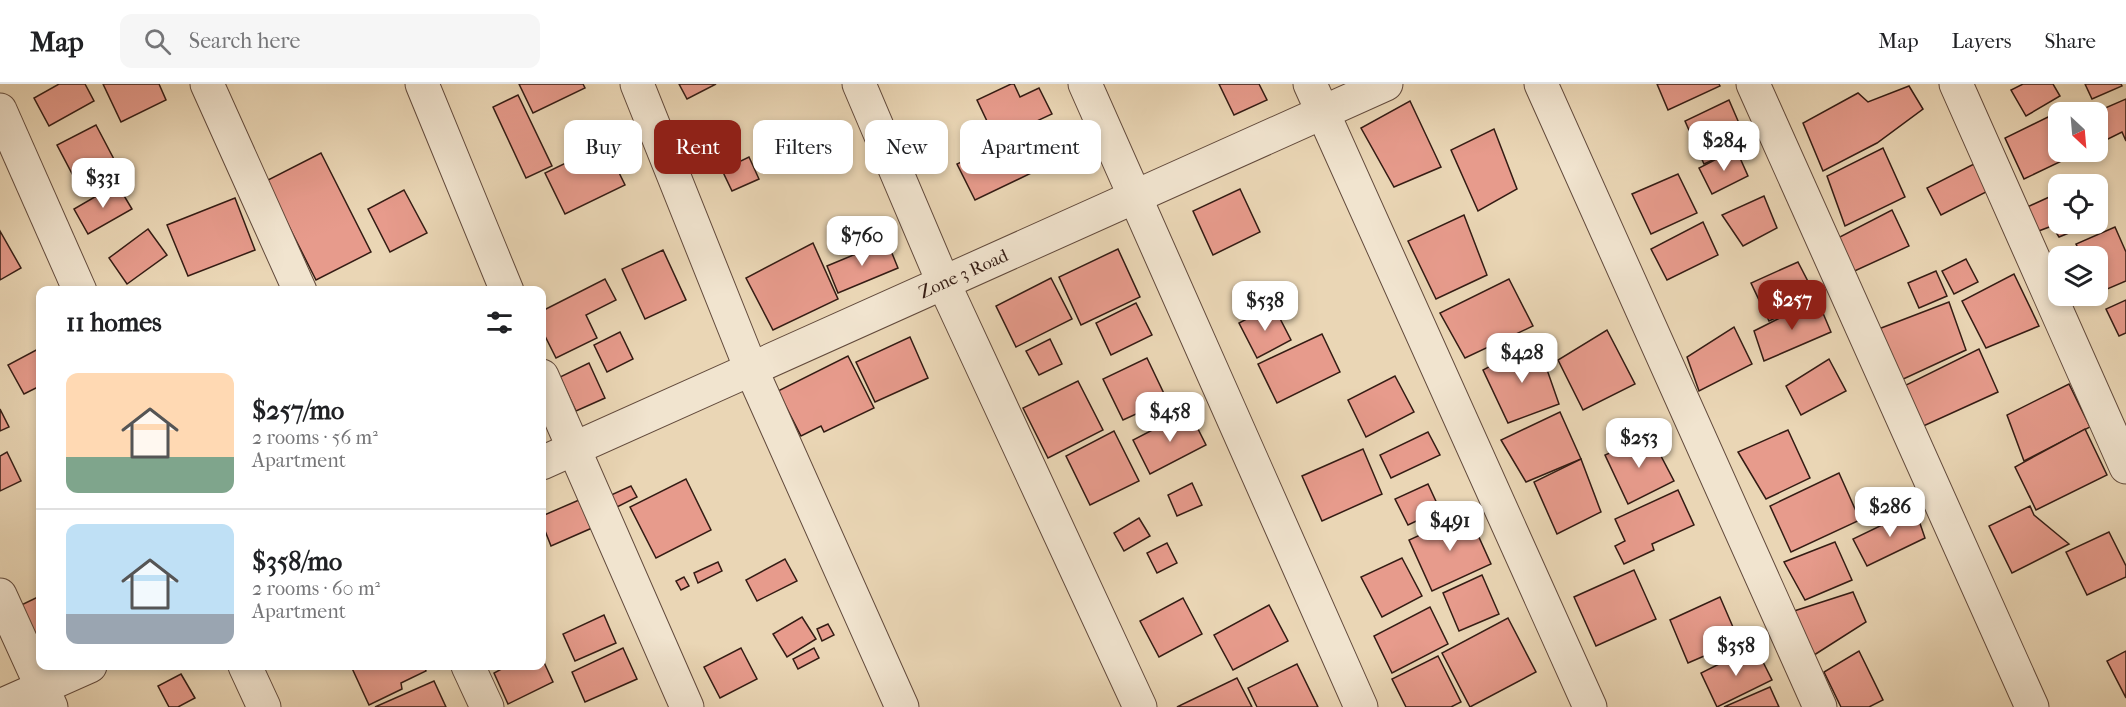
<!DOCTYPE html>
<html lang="en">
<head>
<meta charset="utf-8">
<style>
	:root { --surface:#fff; --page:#f6f6f6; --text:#202124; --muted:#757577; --line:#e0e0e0; --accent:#8f2418 }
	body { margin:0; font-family:"IM FELL French Canon",serif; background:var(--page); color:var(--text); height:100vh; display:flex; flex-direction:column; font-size:22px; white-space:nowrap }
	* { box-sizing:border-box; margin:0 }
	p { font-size:20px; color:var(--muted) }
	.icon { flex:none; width:33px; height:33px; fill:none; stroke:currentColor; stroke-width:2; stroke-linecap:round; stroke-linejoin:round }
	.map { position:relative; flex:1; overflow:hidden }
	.sheet { position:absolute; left:36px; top:202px; width:510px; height:384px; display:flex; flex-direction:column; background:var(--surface); border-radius:12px; box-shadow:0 3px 9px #0003 }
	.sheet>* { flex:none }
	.guide { position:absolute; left:564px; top:36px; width:570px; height:54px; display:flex; gap:12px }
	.needle { width:39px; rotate:154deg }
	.tools { position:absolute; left:2048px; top:18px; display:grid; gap:12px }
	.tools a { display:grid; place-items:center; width:60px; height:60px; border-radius:12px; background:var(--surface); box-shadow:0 3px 9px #0003; font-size:30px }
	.price { position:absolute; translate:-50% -51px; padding:0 14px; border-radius:12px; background:#fff; color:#222; font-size:20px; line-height:39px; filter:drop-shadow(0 2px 3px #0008) }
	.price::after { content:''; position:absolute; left:50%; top:36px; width:18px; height:14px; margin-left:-9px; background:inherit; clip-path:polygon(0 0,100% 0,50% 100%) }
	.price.current { background:var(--accent); color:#fff }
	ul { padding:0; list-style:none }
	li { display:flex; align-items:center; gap:18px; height:150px; padding:0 30px }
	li+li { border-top:2px solid var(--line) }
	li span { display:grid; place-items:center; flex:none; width:168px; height:120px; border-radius:12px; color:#555 }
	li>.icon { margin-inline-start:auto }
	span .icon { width:72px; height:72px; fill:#fffc; stroke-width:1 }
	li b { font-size:26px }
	h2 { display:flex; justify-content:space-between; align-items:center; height:72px; padding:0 30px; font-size:26px }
	.tag { padding:0 21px; border-radius:12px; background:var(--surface); box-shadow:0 3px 9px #0003; font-size:21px; line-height:54px }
	.tag.current { background:var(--accent); color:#fff }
	header { display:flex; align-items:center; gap:36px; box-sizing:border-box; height:84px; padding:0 30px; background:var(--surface); border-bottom:2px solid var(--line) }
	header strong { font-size:28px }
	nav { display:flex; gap:33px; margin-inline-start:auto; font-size:21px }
	.search { width:420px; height:54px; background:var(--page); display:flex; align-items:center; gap:15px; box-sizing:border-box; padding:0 21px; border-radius:12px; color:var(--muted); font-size:22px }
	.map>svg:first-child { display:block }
</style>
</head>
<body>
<header>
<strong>Map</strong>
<div class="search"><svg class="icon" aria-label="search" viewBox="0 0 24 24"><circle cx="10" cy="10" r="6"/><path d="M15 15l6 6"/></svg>Search here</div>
<nav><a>Map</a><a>Layers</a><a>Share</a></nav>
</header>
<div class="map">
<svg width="2126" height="623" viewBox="0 0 2126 623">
	<rect width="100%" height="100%" fill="#ead6b5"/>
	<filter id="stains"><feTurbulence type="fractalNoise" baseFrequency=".00333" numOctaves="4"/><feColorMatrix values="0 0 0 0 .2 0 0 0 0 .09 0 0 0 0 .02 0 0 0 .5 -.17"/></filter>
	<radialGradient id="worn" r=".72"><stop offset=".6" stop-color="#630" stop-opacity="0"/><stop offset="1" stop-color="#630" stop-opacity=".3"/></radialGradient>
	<!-- building -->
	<g fill="#e79b8c" stroke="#341c14" stroke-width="1.5">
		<polygon points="59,0 85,0 94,17 49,42 34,14"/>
		<polygon points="103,0 159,0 166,16 121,38"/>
		<polygon points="519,0 583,0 585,4 533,29"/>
		<polygon points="679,0 716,0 687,15"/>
		<polygon points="1011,0 1014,0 1020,13 1039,4 1052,30 996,56 977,16"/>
		<polygon points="1219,0 1259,0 1267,16 1234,31"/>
		<polygon points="1657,0 1719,0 1720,2 1668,26"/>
		<polygon points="2023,0 2053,0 2060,12 2026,32 2011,6"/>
		<polygon points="2085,0 2121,0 2122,2 2092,15"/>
		<polygon points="1909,2 1923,25 1877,59 1823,87 1803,39 1858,9 1868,18"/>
		<polygon points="518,11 552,82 526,94 493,23"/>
		<polygon points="2126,15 2126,57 2122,48 2106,56 2097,37 2096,28"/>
		<polygon points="1729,16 1748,60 1704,80 1685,37"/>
		<polygon points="1410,17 1441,83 1394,103 1361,44"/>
		<polygon points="2048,33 2058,53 2058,68 2065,68 2068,74 2024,95 2005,54"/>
		<polygon points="96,41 117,81 78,101 57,61"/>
		<polygon points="1494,45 1517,105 1478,127 1451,66"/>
		<polygon points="1029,46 1046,82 975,116 957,80"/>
		<polygon points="605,60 625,101 565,130 545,89"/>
		<polygon points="1883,64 1905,113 1845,142 1827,92"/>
		<polygon points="1736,65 1748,92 1712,110 1699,84"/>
		<polygon points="321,69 371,168 316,196 266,97"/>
		<polygon points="749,73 759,95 732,107 722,86"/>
		<polygon points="1974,80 1988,107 1941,131 1927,104"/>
		<polygon points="1678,90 1697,129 1651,150 1632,110"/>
		<polygon points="117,100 132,125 88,150 74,125"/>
		<polygon points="1240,105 1260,148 1213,171 1193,127"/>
		<polygon points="404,106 427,149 390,168 368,125"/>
		<polygon points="2058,109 2058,140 2091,140 2059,153 2052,142 2036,148 2025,124"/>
		<polygon points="2097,111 2107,133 2097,137"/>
		<polygon points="1764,112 1777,144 1743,162 1722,131"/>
		<polygon points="235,114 255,166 188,192 167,141"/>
		<polygon points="1892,126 1909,162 1848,190 1832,157"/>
		<polygon points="1464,131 1487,191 1436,215 1408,157"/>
		<polygon points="1703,138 1718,171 1667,196 1651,165"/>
		<polygon points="2115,143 2126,168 2126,197 2098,209 2097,172 2082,172 2076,160"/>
		<polygon points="148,145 167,171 127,200 109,174"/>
		<polygon points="0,147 21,184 0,196"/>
		<polygon points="887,157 898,184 838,209 827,182"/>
		<polygon points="813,159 838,215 773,246 746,194"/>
		<polygon points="1118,165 1140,213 1081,241 1059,193"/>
		<polygon points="663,166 686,216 645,235 622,185"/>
		<polygon points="1966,175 1978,198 1954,210 1942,187"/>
		<polygon points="1798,178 1817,215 1769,237 1751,199"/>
		<polygon points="1936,187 1947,212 1919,224 1908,199"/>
		<polygon points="2014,190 2039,242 1986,264 1962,217"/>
		<polygon points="1051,194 1072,235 1016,263 996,222"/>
		<polygon points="605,195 616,216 586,231 597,254 556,274 542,246 542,227"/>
		<polygon points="1509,195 1533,242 1465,274 1440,229"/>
		<polygon points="1817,215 1831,248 1764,277 1754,247"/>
		<polygon points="2126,216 2126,249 2119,252 2106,225"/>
		<polygon points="1949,218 1966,266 1899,297 1876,246"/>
		<polygon points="1136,219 1152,251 1111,271 1096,239"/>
		<polygon points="1273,221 1291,256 1257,274 1239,239"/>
		<polygon points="1734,243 1752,280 1699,307 1687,273"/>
		<polygon points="1607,246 1635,300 1583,326 1558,276"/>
		<polygon points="620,248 633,275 607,288 594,261"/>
		<polygon points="1322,250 1340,288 1277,319 1258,280"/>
		<polygon points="910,253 928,294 875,318 856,278"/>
		<polygon points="1050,255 1062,280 1039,291 1026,267"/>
		<polygon points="1537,257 1559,320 1508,339 1483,286"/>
		<polygon points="40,264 40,302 24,310 8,281"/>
		<polygon points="1979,265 1998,308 1919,344 1902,303"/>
		<polygon points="848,272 874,324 824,348 821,342 801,352 778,307"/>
		<polygon points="1147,274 1167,316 1123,336 1103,295"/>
		<polygon points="1829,275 1846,307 1801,331 1786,302"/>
		<polygon points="589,279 605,314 576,327 560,293"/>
		<polygon points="1395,292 1414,328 1366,353 1348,316"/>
		<polygon points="1078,297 1103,346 1048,374 1023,324"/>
		<polygon points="2069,300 2090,343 2024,377 2007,331"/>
		<polygon points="0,325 9,343 0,347"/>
		<polygon points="1189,327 1206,361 1150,390 1133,356"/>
		<polygon points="1560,328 1581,375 1526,398 1501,356"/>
		<polygon points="2085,345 2107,391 2036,426 2015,383"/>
		<polygon points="1788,346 1810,394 1766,415 1738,368"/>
		<polygon points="1114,347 1139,397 1090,421 1066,372"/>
		<polygon points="1428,348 1440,371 1391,394 1380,371"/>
		<polygon points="1650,351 1674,397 1628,420 1605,371"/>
		<polygon points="1363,365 1382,410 1322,437 1302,392"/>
		<polygon points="7,368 21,397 0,407 0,372"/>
		<polygon points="1581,375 1601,428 1557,450 1534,398"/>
		<polygon points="1839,389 1860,436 1791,468 1770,422"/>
		<polygon points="686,395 711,446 656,474 630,423"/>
		<polygon points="1192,399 1202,421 1177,432 1168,411"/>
		<polygon points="1428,400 1440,426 1408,441 1395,415"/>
		<polygon points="631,402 637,413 617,423 611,411"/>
		<polygon points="1678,406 1694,441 1652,460 1654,466 1624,480 1615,462 1625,457 1615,435"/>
		<polygon points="579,416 592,444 551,462 542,439 542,432"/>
		<polygon points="2030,422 2034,431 2069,460 2012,489 1989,442"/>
		<polygon points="1915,425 1925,454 1867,482 1853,455"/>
		<polygon points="1468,429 1491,480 1432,507 1409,456"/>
		<polygon points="1139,434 1150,452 1124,467 1114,449"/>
		<polygon points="2109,448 2126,482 2126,493 2087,511 2066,468"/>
		<polygon points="1835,458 1852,496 1805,516 1784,478"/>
		<polygon points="1167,459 1177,479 1157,489 1147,469"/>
		<polygon points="1402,474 1422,512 1382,533 1361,493"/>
		<polygon points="785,475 797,497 757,517 746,496"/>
		<polygon points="718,478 722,487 698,499 694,489"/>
		<polygon points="1634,486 1656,535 1596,562 1574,513"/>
		<polygon points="1482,491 1499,530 1459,547 1443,509"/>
		<polygon points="684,493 689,502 681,506 676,497"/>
		<polygon points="1853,508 1866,538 1811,573 1794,527"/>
		<polygon points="40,512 40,557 33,561 15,524"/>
		<polygon points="1720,513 1739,557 1688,579 1670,536"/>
		<polygon points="1183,514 1202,550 1159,573 1140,537"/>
		<polygon points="1269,521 1288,557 1233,586 1214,551"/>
		<polygon points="1430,523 1448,560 1392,589 1374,552"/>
		<polygon points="604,531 616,559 575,577 563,550"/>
		<polygon points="802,533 816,555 787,573 773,550"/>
		<polygon points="1508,534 1536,588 1470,623 1442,569"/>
		<polygon points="828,540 834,551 822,557 817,545"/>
		<polygon points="1755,562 1772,596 1717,623 1701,589"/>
		<polygon points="623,564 637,595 585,618 572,588"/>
		<polygon points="741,564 757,595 720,614 704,583"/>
		<polygon points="814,564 819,574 798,585 793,575"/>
		<polygon points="1859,567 1883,616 1869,623 1841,623 1824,588"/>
		<polygon points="2126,567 2126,614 2107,577"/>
		<polygon points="1438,572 1461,618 1451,623 1406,623 1392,595"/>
		<polygon points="542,574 553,598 508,620 494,589 507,582 542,582"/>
		<polygon points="1297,580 1318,623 1257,623 1248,604"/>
		<polygon points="351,582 424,582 426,587 401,599 402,605 369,621"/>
		<polygon points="181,590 195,614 178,623 169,623 158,602"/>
		<polygon points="1237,594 1252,623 1177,623"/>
		<polygon points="434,597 446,623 375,623"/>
		<polygon points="1770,603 1779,623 1724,623"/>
	</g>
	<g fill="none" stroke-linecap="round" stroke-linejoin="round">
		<!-- minor casing -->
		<g stroke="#624a3c" stroke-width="35">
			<g id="minor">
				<polyline points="207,0 300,207"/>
				<polyline points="422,0 507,207"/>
				<polyline points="637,0 751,285 902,623"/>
				<polyline points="859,0 944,200 1140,623"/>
				<polyline points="1085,0 1361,623"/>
				<polyline points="1310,0 1590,623"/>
				<polyline points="1541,0 1820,623"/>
				<polyline points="1753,0 2032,623"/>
				<polyline points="1956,0 2126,383"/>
				<polyline points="0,26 80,207"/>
				<polyline points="542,292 687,623"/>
				<path id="s1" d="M542 379 1386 0"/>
				<polyline points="0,511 51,623"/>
				<polyline points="245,582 264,623"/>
				<polyline points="468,582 487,623"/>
				<polyline points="0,622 90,582"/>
			</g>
		</g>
		<!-- minor -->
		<use href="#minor" stroke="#f1e4cf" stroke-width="33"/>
	</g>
	<g text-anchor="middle" stroke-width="4.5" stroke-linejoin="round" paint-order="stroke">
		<!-- street labels -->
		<g font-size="18" fill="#341c14" stroke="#f1e4cf">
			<text dy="6" stroke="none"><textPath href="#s1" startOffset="462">Zone 3 Road</textPath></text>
		</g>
	</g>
	<rect width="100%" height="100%" filter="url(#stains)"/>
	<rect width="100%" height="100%" fill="url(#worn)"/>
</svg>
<div class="tools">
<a><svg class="needle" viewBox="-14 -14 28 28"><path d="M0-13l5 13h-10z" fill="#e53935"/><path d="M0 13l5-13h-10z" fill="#757577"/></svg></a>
<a><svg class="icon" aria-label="locate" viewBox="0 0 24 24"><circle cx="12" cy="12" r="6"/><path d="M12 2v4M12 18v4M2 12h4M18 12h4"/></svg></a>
<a><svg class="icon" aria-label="layers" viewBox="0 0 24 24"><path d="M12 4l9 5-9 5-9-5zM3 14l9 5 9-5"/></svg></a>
</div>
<b class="price" style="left:1724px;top:88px">$284</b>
<b class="price" style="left:103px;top:125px">$331</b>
<b class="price" style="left:862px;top:183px">$760</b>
<b class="price current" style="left:1792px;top:247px">$257</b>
<b class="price" style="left:1265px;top:248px">$538</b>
<b class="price" style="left:1522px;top:300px">$428</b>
<b class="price" style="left:1170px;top:359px">$458</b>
<b class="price" style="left:1639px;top:385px">$253</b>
<b class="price" style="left:1890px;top:454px">$286</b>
<b class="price" style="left:1450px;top:468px">$491</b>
<b class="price" style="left:1736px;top:593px">$358</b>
<div class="guide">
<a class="tag">Buy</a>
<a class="tag current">Rent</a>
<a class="tag">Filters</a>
<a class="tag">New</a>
<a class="tag">Apartment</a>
</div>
<section class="sheet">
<h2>11 homes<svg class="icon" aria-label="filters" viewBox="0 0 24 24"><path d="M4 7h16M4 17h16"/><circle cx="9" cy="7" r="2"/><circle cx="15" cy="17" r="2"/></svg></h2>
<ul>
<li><span style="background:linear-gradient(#ffd9b3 70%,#7fa58c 0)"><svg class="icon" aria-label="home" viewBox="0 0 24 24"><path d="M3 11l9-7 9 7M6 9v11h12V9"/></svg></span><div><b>$257/mo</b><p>2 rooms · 56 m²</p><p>Apartment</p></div></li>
<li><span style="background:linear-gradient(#bfe0f5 75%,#9aa5b1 0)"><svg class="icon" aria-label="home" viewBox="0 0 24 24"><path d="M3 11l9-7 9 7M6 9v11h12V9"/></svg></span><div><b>$358/mo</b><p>2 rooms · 60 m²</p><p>Apartment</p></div></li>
</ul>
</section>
</div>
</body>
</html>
